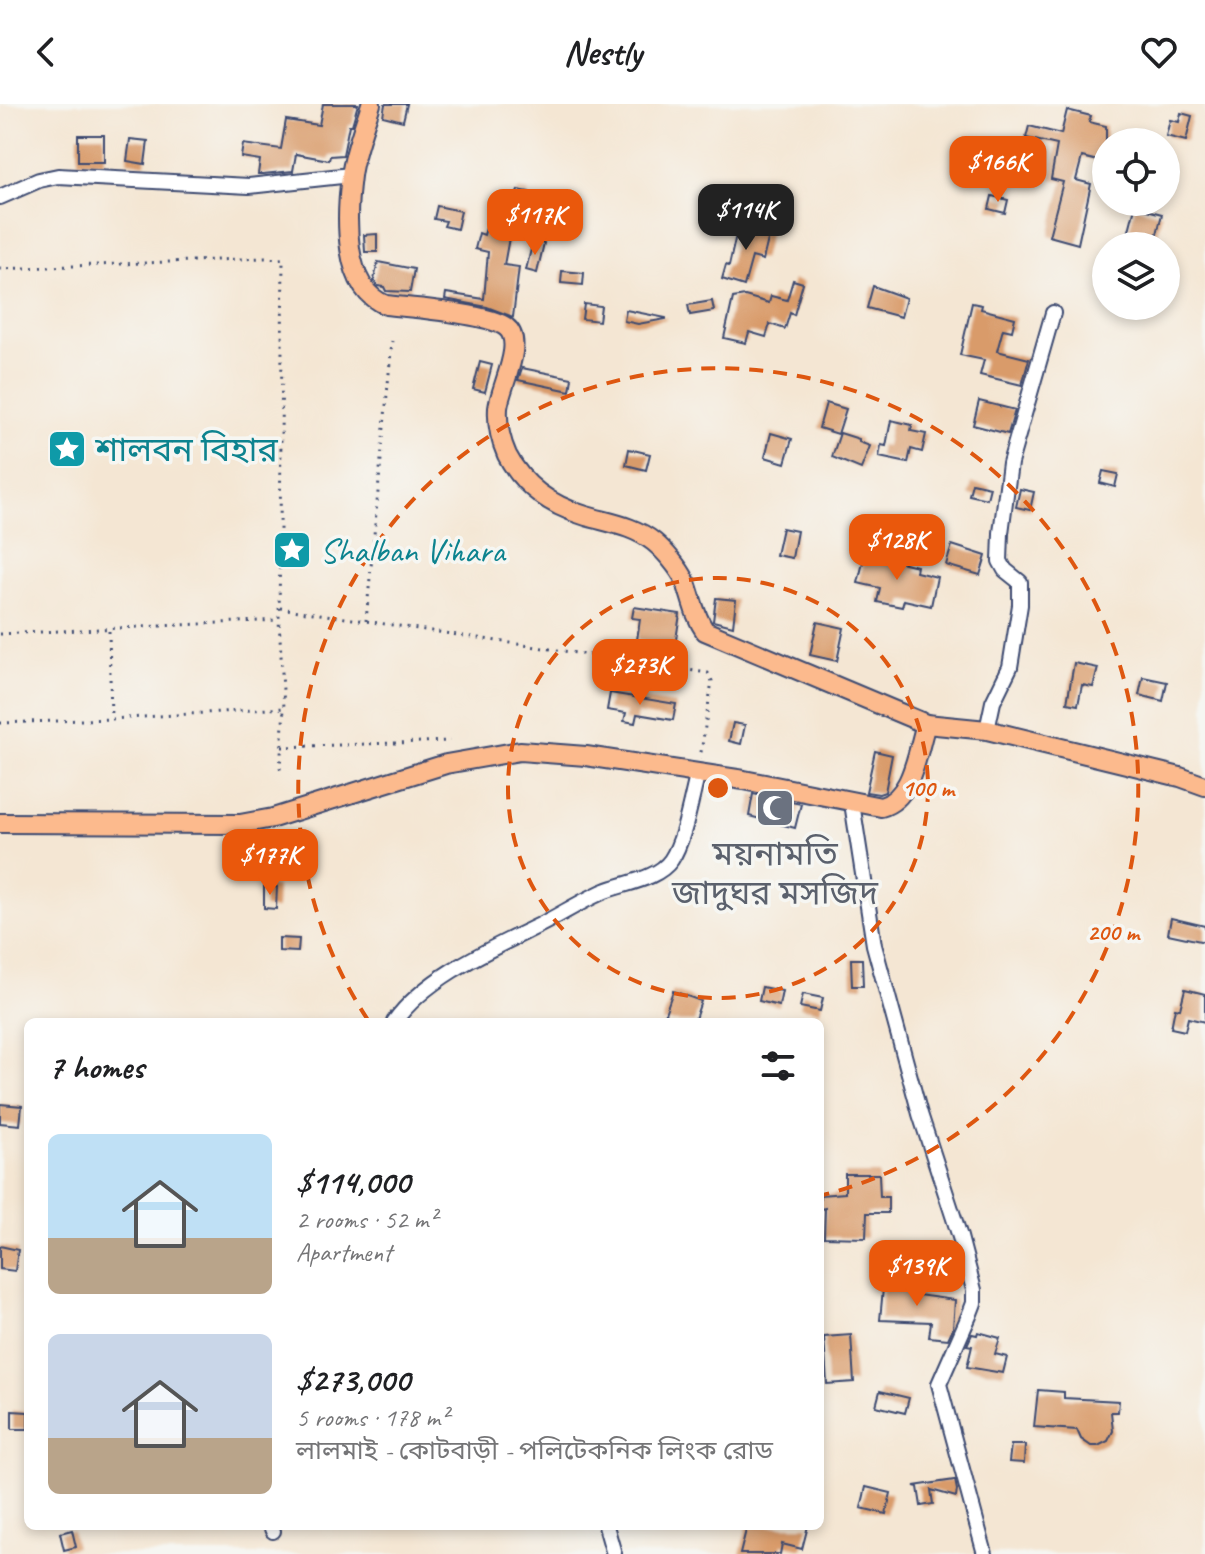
<!DOCTYPE html>
<html lang="en">
<head>
<meta charset="utf-8">
<style>
	:root { --surface:#fff; --page:#f6f6f6; --text:#202124; --muted:#757577; --accent:#ea580c }
	body { margin:0; font-family:Caveat,"Noto Sans Bengali",sans-serif; background:var(--page); color:var(--text); height:100vh; display:flex; flex-direction:column; font-size:30px; white-space:nowrap }
	* { box-sizing:border-box; margin:0 }
	p { font-size:26px; color:var(--muted) }
	.icon { flex:none; width:44px; height:44px; fill:none; stroke:currentColor; stroke-width:2; stroke-linecap:round; stroke-linejoin:round }
	.map { position:relative; flex:1; overflow:hidden }
	.details { position:absolute; left:24px; top:914px; width:800px; height:512px; display:flex; flex-direction:column; background:var(--surface); border-radius:12px; box-shadow:0 4px 12px #0003 }
	.details>* { flex:none }
	.tools { position:absolute; left:1092px; top:24px; display:grid; gap:16px }
	.tools a { display:grid; place-items:center; width:88px; height:88px; border-radius:50%; background:var(--surface); box-shadow:0 4px 12px #0003; font-size:40px }
	.price { position:absolute; translate:-50% -68px; padding:0 18px; border-radius:16px; background:var(--accent); color:#fff; font-size:26px; line-height:52px; filter:drop-shadow(0 2px 4px #0008) }
	.price::after { content:''; position:absolute; left:50%; top:48px; width:24px; height:18px; margin-left:-12px; background:inherit; clip-path:polygon(0 0,100% 0,50% 100%) }
	.price.selected { background:#222; color:#fff }
	ul { padding:0; list-style:none }
	li { display:flex; align-items:center; gap:24px; height:200px; padding:0 24px }
	li span { display:grid; place-items:center; flex:none; width:224px; height:160px; border-radius:12px; color:#555 }
	li>.icon { margin-inline-start:auto }
	span .icon { width:96px; height:96px; fill:#fffc; stroke-width:1 }
	li b { font-size:34px }
	h2 { display:flex; justify-content:space-between; align-items:center; height:96px; padding:0 24px; font-size:34px }
	header { display:flex; justify-content:space-between; align-items:center; height:104px; padding:0 24px; background:var(--surface); font-size:36px; font-weight:700 }
	.map>svg:first-child { display:block }
</style>
</head>
<body>
<header><svg class="icon" aria-label="back" viewBox="0 0 24 24"><path d="M15 5l-7 7 7 7"/></svg>Nestly<svg class="icon" aria-label="heart" viewBox="0 0 24 24"><path d="M12 20l-8-8c-3-5 5-10 8-4 3-6 11-1 8 4z"/></svg></header>
<div class="map">
<svg width="1205" height="1450" viewBox="0 0 1205 1450">
	<rect width="100%" height="100%" fill="#f6f6f2"/>
	<filter id="ink" filterUnits="userSpaceOnUse"><feTurbulence type="fractalNoise" baseFrequency=".0125" numOctaves="2"/><feDisplacementMap in="SourceGraphic" scale="16" xChannelSelector="R" yChannelSelector="G"/><feConvolveMatrix kernelMatrix="1 2 1 2 8 2 1 2 1" color-interpolation-filters="sRGB"/></filter>
	<filter id="wash" filterUnits="userSpaceOnUse"><feTurbulence type="fractalNoise" baseFrequency=".006" numOctaves="4" result="noise"/><feDisplacementMap in="SourceGraphic" scale="32" xChannelSelector="R" yChannelSelector="G"/><feGaussianBlur stdDeviation="1.8" result="paint"/><feColorMatrix in="noise" values="0 0 0 0 0 0 0 0 0 0 0 0 0 0 0 0 0 1.4 0 .05"/><feComposite in="paint" operator="in"/></filter>
	<g filter="url(#wash)">
		<rect width="100%" height="100%" fill="#f4e6d3"/>
		<g id="blocks">
			<!-- building -->
			<g fill="#d99b6a">
				<polygon points="323,0 358,0 352,21 349,21 343,51 330,52 329,56 296,50 293,67 263,70 258,70 260,56 241,53 243,40 281,45 286,16 319,21"/>
				<polygon points="385,0 407,0 403,17 383,12"/>
				<polygon points="1067,6 1091,12 1089,18 1106,22 1106,59 1082,53 1076,76 1091,80 1078,140 1049,132 1063,78 1051,75 1057,41 1026,34 1029,22 1061,30"/>
				<polygon points="1181,9 1192,12 1186,37 1166,32 1170,16 1179,18"/>
				<rect x="78" y="31" width="26" height="27"/>
				<polygon points="130,35 148,37 145,60 127,57"/>
				<polygon points="518,86 529,88 524,110 512,107"/>
				<polygon points="992,92 1008,96 1005,109 989,105"/>
				<polygon points="437,102 461,107 457,125 444,122 446,117 434,115"/>
				<polygon points="1135,103 1162,110 1154,142 1125,142"/>
				<polygon points="488,117 511,123 504,161 519,163 513,213 487,203 445,195 446,189 484,195 488,148 475,145 479,129 484,131"/>
				<polygon points="749,118 771,123 763,156 752,153 744,182 722,175 726,161 729,162 738,122 747,124"/>
				<polygon points="377,130 377,148 365,148 364,131"/>
				<polygon points="533,137 544,139 537,169 526,166"/>
				<polygon points="378,158 414,165 410,188 386,187 384,183 378,182 374,176"/>
				<polygon points="562,167 584,169 583,181 561,179"/>
				<polygon points="793,176 803,179 794,211 790,209 785,225 770,220 766,233 749,228 746,239 724,234 733,194 745,192 769,199 771,192 787,196"/>
				<polygon points="873,182 906,194 901,213 867,204"/>
				<polygon points="712,197 714,207 690,211 688,201"/>
				<polygon points="972,199 982,201 981,205 1015,214 1012,227 1003,225 997,247 1029,255 1022,281 980,271 984,256 960,251"/>
				<polygon points="584,200 601,202 599,217 582,215"/>
				<polygon points="626,206 666,214 666,215 638,220 624,217"/>
				<polygon points="480,258 492,261 485,288 473,285"/>
				<polygon points="522,264 572,274 570,287 518,276"/>
				<polygon points="979,297 1015,306 1008,330 973,321"/>
				<polygon points="826,299 846,305 838,330 819,324"/>
				<polygon points="891,316 912,321 911,327 926,330 922,348 911,345 908,359 879,353 881,341 886,342"/>
				<polygon points="771,329 792,335 785,359 765,353"/>
				<polygon points="840,329 859,335 859,338 870,342 861,365 832,353"/>
				<polygon points="629,345 650,350 646,366 626,361"/>
				<polygon points="1103,367 1118,370 1115,383 1100,379"/>
				<polygon points="972,379 990,383 987,395 969,391"/>
				<polygon points="1020,385 1034,388 1030,406 1016,403"/>
				<polygon points="782,424 797,427 792,454 776,451"/>
				<polygon points="952,441 986,452 980,471 946,461"/>
				<polygon points="865,450 917,462 916,468 937,473 931,502 904,496 902,503 877,498 880,484 858,479"/>
				<polygon points="716,494 736,496 733,522 713,517"/>
				<polygon points="634,503 680,510 675,542 637,536 640,515 632,514"/>
				<polygon points="817,518 844,524 837,557 810,551"/>
				<polygon points="1074,559 1098,564 1093,583 1082,581 1078,601 1067,599"/>
				<polygon points="1143,573 1167,578 1163,597 1139,591"/>
				<polygon points="610,589 676,600 673,616 637,610 635,619 624,617 626,609 607,606"/>
				<polygon points="733,619 745,621 741,640 729,637"/>
				<polygon points="875,647 892,651 885,688 879,690 866,688"/>
				<polygon points="753,690 801,700 795,724 749,712"/>
				<polygon points="264,782 277,783 276,805 264,804"/>
				<polygon points="1171,814 1205,822 1205,838 1168,830"/>
				<polygon points="279,834 299,835 298,848 279,847"/>
				<polygon points="851,855 862,855 863,882 852,882"/>
				<polygon points="762,883 782,887 779,902 759,897"/>
				<polygon points="1185,885 1205,890 1205,918 1188,914 1185,927 1171,924 1175,904 1180,905"/>
				<polygon points="673,887 701,897 694,918 662,918"/>
				<polygon points="803,890 823,894 820,907 800,903"/>
				<polygon points="0,1000 22,1002 20,1021 0,1019"/>
				<polygon points="845,1070 879,1070 880,1093 888,1093 888,1109 867,1109 866,1134 824,1133 825,1104 820,1105 820,1091 845,1089"/>
				<polygon points="0,1142 18,1146 15,1167 0,1165"/>
				<polygon points="884,1174 912,1177 910,1190 955,1196 953,1224 948,1235 929,1233 931,1218 880,1216"/>
				<polygon points="978,1228 1000,1234 995,1250 1007,1253 1003,1269 967,1263 972,1242 967,1241 972,1230 977,1231"/>
				<polygon points="851,1231 854,1278 827,1280 824,1233"/>
				<polygon points="1038,1286 1064,1288 1064,1294 1119,1297 1118,1308 1111,1308 1113,1327 1108,1337 1098,1342 1091,1342 1081,1335 1077,1326 1034,1323"/>
				<polygon points="880,1287 909,1294 905,1309 876,1302"/>
				<polygon points="12,1307 28,1308 28,1325 12,1325"/>
				<polygon points="1011,1341 1025,1341 1024,1359 1009,1358"/>
				<polygon points="955,1376 957,1386 956,1393 931,1386 933,1400 921,1402 918,1383 914,1382"/>
				<polygon points="866,1383 891,1389 886,1410 861,1404"/>
				<polygon points="747,1422 808,1422 802,1445 782,1440 780,1450 740,1450"/>
				<polygon points="72,1426 76,1443 64,1446 60,1429"/>
			</g>
		</g>
	</g>
	<g filter="url(#ink)">
		<use href="#blocks" fill-opacity="0" stroke="#3c4a70" stroke-width="2"/>
		<g fill="none" stroke-linecap="round" stroke-linejoin="round">
			<!-- minor casing -->
			<g stroke="#3c4a70" stroke-width="18">
				<g id="minor">
					<polyline points="0,93 39,76 58,72 249,82 351,71"/>
					<polyline points="987,626 993,598 1010,563 1020,501 1020,478 1005,466 1000,457 1001,429 1010,359 1053,209"/>
					<polyline points="852,699 874,841 920,1010 960,1133 974,1186 974,1199 969,1212 939,1280 985,1450"/>
					<path d="M394 918C427 872 491 845 540 821 562 810 583 796 605 787 625 779 658 775 671 756 685 735 691 694 698 669"/>
					<polyline points="271,1422 273,1427"/>
					<polyline points="606,1422 614,1450"/>
				</g>
			</g>
			<!-- major casing -->
			<g stroke="#3c4a70" stroke-width="22">
				<g id="major">
					<path d="M371 0C364 23 354 48 351 72 346 111 342 185 386 201 411 204 488 209 506 223 526 238 500 283 498 304 497 321 500 335 507 351 524 384 552 402 586 412 610 419 634 422 654 438 665 447 679 464 685 476 692 494 694 511 705 527L926 620 987 626 1180 673 1205 682"/>
					<path d="M0 719 240 720 273 714 446 660 520 647 586 652 744 676 881 703C913 694 917 648 926 620"/>
				</g>
			</g>
			<!-- path -->
			<g stroke="#3c4a70" stroke-width="3" stroke-dasharray="2 6" stroke-linecap="butt">
				<polyline points="0,165 264,154 283,155 279,516 284,604 280,666"/>
				<polyline points="280,504 708,569 712,577 700,655"/>
				<polyline points="366,517 392,237"/>
				<polyline points="109,527 111,615"/>
				<polyline points="0,530 279,516"/>
				<polyline points="0,619 111,615 284,604"/>
				<polyline points="282,643 450,637"/>
			</g>
			<!-- minor -->
			<use href="#minor" stroke="#fff" stroke-width="14"/>
			<!-- major -->
			<use href="#major" stroke="#fcba8d" stroke-width="18"/>
		</g>
	</g>
	<!-- distance rings -->
	<g fill="none" stroke="#de5710" stroke-width="4" stroke-dasharray="14 10">
		<circle cx="718" cy="684" r="210"/>
		<path d="M368 916A420 420 0 1 1 823 1091"/>
	</g>
	<!-- icons -->
	<defs>
		<g id="sight-square" transform="scale(2)"><rect x="-9" y="-9" width="18" height="18" rx="4" fill="#0f9aa8" stroke="#f6f6f2"/><path d="M0-6L1.8-2.2L6-1.7L2.9 1.2L3.7 5.4L0 3.3L-3.7 5.4L-2.9 1.2L-6-1.7L-1.8-2.2Z" fill="#fff"/></g>
		<g id="mosque-square" transform="scale(2)"><rect x="-9" y="-9" width="18" height="18" rx="4" fill="#6b7280" stroke="#f6f6f2"/><path d="M3.5-4.9A6 6 0 1 0 3.5 4.9A5 5 0 1 1 3.5-4.9Z" fill="#fff"/></g>
	</defs>
	<g fill-rule="evenodd">
		<use href="#sight-square" x="67" y="345"/>
		<use href="#sight-square" x="292" y="446"/>
		<use href="#mosque-square" x="775" y="704"/>
	</g>
	<g text-anchor="middle" stroke-width="7" stroke-linejoin="round" paint-order="stroke">
		<!-- culture labels -->
		<g font-size="34" fill="#0d838f" stroke="#f6f6f2" text-anchor="start">
			<text x="95" y="357">শালবন বিহার</text>
			<text x="320" y="458">Shalban Vihara</text>
		</g>
		<!-- worship labels -->
		<g font-size="34" fill="#5b616d" stroke="#f6f6f2">
			<text x="775" y="761">ময়নামতি<tspan x="775" dy="39">জাদুঘর মসজিদ</tspan></text>
		</g>
	</g>
	<circle cx="718" cy="684" r="12" fill="#de5710" stroke="#f6f6f2" stroke-width="4"/>
	<g font-size="24" text-anchor="middle" font-weight="bold" fill="#de5710" stroke="#f6f6f2" stroke-width="7" stroke-linejoin="round" paint-order="stroke">
		<text x="928" y="692">100 m</text>
		<text x="1113" y="836">200 m</text>
	</g>
</svg>
<div class="tools">
<a><svg class="icon" aria-label="locate" viewBox="0 0 24 24"><circle cx="12" cy="12" r="6"/><path d="M12 2v4M12 18v4M2 12h4M18 12h4"/></svg></a>
<a><svg class="icon" aria-label="layers" viewBox="0 0 24 24"><path d="M12 4l9 5-9 5-9-5zM3 14l9 5 9-5"/></svg></a>
</div>
<b class="price" style="left:998px;top:100px">$166K</b>
<b class="price selected" style="left:746px;top:148px">$114K</b>
<b class="price" style="left:535px;top:153px">$117K</b>
<b class="price" style="left:897px;top:478px">$128K</b>
<b class="price" style="left:640px;top:603px">$273K</b>
<b class="price" style="left:270px;top:793px">$177K</b>
<b class="price" style="left:917px;top:1204px">$139K</b>
<section class="details">
<h2>7 homes<svg class="icon" aria-label="filters" viewBox="0 0 24 24"><path d="M4 7h16M4 17h16"/><circle cx="9" cy="7" r="2"/><circle cx="15" cy="17" r="2"/></svg></h2>
<ul>
<li><span style="background:linear-gradient(#bfe0f5 65%,#b9a48a 0)"><svg class="icon" aria-label="home" viewBox="0 0 24 24"><path d="M3 11l9-7 9 7M6 9v11h12V9"/></svg></span><div><b>$114,000</b><p>2 rooms · 52 m²</p><p>Apartment</p></div></li>
<li><span style="background:linear-gradient(#c9d6e8 65%,#b9a48a 0)"><svg class="icon" aria-label="home" viewBox="0 0 24 24"><path d="M3 11l9-7 9 7M6 9v11h12V9"/></svg></span><div><b>$273,000</b><p>5 rooms · 178 m²</p><p>লালমাই - কোটবাড়ী - পলিটেকনিক লিংক রোড</p></div></li>
</ul>
</section>
</div>
</body>
</html>
